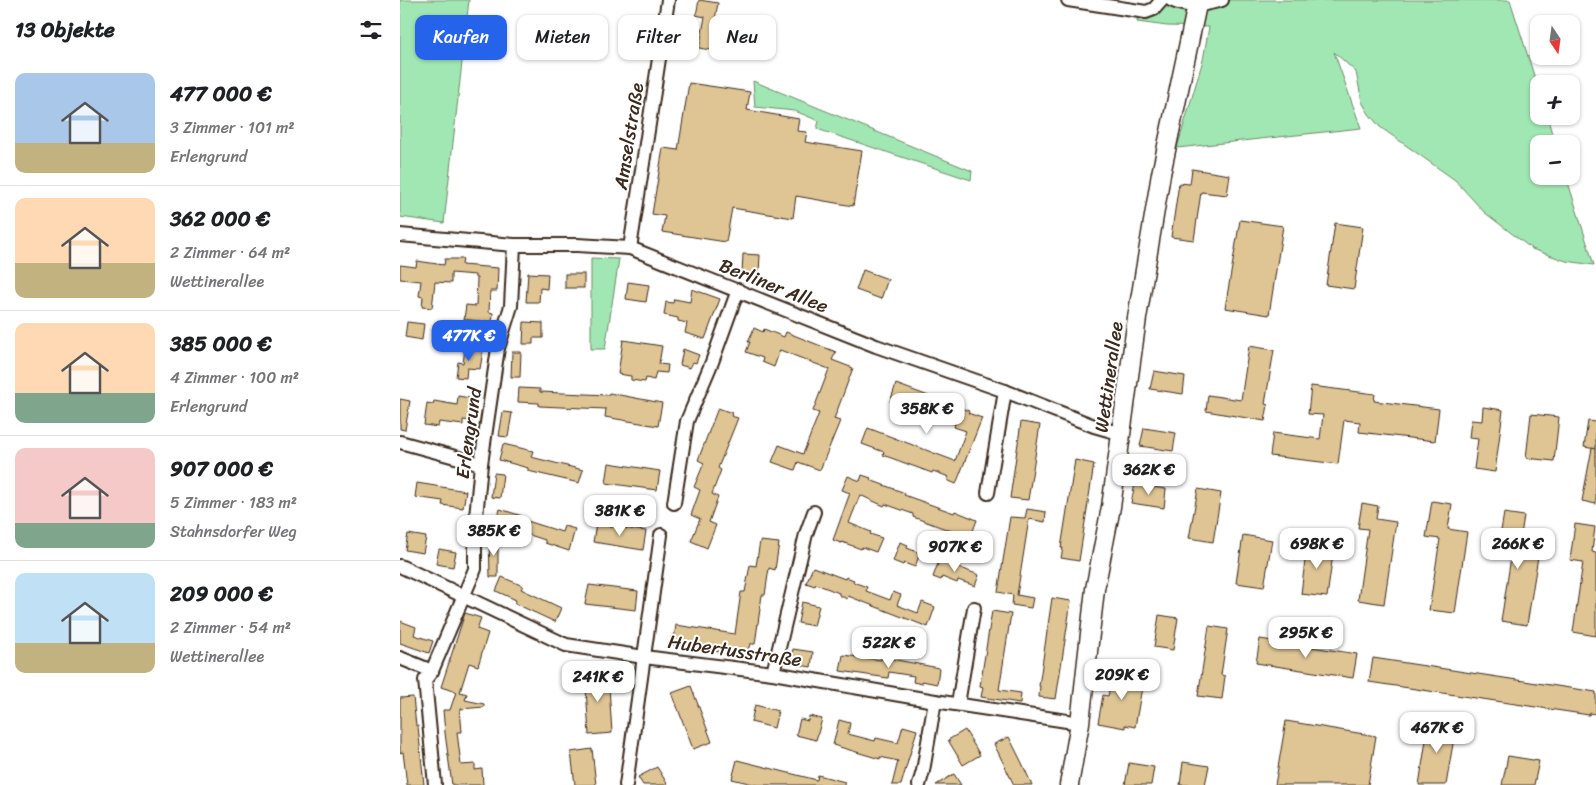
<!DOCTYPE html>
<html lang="de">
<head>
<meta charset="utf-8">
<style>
	:root { --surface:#fff; --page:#f2f2f2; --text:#202124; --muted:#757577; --line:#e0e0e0; --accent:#2563eb }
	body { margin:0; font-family:Sriracha,sans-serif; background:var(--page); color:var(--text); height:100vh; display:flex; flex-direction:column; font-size:19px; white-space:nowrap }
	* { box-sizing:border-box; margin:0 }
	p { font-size:16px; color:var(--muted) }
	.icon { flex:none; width:28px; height:28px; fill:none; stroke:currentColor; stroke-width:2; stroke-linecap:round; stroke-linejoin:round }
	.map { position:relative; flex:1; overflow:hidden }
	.details { display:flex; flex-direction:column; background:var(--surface); width:400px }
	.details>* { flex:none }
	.top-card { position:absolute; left:15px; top:15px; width:475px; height:45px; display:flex; gap:10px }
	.needle { width:32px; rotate:167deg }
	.buttons { position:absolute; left:1130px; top:15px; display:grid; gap:10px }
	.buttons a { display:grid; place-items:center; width:50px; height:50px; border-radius:10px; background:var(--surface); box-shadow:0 1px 4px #0004; font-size:25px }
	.price { position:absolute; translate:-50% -42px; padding:0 11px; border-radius:10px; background:#fff; color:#222; font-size:16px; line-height:32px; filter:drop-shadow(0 1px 2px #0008) }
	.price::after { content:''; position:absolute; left:50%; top:30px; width:15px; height:11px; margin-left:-8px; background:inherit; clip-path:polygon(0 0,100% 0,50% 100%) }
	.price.selected { background:var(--accent); color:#fff }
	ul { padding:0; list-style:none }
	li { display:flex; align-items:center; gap:15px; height:125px; padding:0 15px }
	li+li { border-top:1px solid var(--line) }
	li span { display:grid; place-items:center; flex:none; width:140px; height:100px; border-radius:10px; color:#555 }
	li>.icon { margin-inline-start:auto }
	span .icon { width:60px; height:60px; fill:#fffc; stroke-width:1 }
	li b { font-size:21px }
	h2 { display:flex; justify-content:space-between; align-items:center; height:60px; padding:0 15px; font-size:21px }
	.tag { padding:0 18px; border-radius:10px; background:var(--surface); box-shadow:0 1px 4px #0004; font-size:18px; line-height:45px }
	.tag.selected { background:var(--accent); color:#fff }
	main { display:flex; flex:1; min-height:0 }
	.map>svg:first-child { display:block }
</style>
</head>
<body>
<main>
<section class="details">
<h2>13 Objekte<svg class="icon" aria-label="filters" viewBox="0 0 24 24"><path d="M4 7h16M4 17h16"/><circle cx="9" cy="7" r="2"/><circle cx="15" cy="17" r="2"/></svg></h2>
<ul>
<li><span style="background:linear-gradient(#a9c7e8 70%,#c2b280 0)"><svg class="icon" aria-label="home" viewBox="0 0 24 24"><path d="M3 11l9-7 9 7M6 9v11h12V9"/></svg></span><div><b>477 000 €</b><p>3 Zimmer · 101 m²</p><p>Erlengrund</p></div></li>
<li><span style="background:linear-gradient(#ffd9b3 65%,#c2b280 0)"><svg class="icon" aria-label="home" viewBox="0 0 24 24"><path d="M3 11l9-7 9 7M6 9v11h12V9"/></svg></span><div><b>362 000 €</b><p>2 Zimmer · 64 m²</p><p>Wettinerallee</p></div></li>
<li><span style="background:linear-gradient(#ffd9b3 70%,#7fa58c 0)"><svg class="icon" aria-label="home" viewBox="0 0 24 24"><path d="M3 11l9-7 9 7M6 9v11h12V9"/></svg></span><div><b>385 000 €</b><p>4 Zimmer · 100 m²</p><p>Erlengrund</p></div></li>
<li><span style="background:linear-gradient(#f6c9c9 75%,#7fa58c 0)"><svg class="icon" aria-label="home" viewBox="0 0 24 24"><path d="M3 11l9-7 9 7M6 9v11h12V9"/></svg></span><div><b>907 000 €</b><p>5 Zimmer · 183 m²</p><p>Stahnsdorfer Weg</p></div></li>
<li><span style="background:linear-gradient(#bfe0f5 70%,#c2b280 0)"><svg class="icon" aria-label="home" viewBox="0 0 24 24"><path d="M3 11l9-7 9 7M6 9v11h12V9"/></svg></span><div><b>209 000 €</b><p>2 Zimmer · 54 m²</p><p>Wettinerallee</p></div></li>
</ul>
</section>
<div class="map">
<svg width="1196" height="785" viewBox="0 0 1196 785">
	<rect width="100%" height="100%" fill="#fff"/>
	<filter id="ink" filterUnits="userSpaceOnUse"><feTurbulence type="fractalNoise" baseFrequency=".02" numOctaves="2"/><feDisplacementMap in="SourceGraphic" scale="10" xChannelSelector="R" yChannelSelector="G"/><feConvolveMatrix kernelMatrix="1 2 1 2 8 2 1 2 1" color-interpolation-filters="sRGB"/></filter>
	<g filter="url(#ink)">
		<!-- green -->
		<g fill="#a1e7b3" stroke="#6e8868">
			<polygon points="0,0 69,0 44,223 0,217"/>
			<polygon points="755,0 1110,0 1139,91 1139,116 1147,116 1155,144 1139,144 1139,176 1166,176 1194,265 1166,261 1132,249 1084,212 1055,180 980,127 969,114 962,102 956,72 934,52 961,128 777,148 803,60 809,27 767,26 737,22 738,9"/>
			<polygon points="353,81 572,171 571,180 417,129 419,121 395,111 355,107"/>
			<polygon points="191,258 219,259 205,349 191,349"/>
		</g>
		<!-- building -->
		<g fill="#dfc594" stroke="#3b2a1e">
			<polygon points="299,0 318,3 313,30 320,31 316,51 299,48 305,17 296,15"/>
			<polygon points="289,83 350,92 347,110 399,119 397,131 407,132 405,142 462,151 453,206 396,196 393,218 332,208 326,242 262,232 265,216 252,214 263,148 278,150"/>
			<polygon points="792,169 830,175 827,195 801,192 794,240 771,237 779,183 790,184"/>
			<polygon points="840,220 883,226 869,315 825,308"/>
			<polygon points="935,223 963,227 954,289 926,285"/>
			<polygon points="343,254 360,255 359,274 342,273"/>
			<polygon points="45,259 63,259 62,265 98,268 97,291 90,291 89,312 93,313 92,323 64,319 66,305 76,306 77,278 75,278 75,275 51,273 51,283 35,282 32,308 22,307 23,297 19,296 21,281 0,279 0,265 16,267 17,261 44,265"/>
			<polygon points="463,270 488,279 481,299 456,290"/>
			<polygon points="128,273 148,274 147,289 140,288 139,302 126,302"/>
			<rect x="165" y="274" width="19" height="14"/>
			<polygon points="228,282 249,285 246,302 226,299"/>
			<polygon points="292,289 320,299 305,339 285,333 287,323 278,321 278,318 264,315 266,302 273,303 274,299 290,302"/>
			<polygon points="7,322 24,324 22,340 5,337"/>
			<polygon points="124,322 143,323 143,338 133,338 133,344 123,344"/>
			<polygon points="354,328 363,332 364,329 384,337 386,332 436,352 432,360 453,368 434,419 440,421 420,470 398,462 395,470 372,462 379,445 403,454 419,413 413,411 429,369 380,350 374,367 362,362 363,358 346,352 350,342 348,342"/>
			<polygon points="223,340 262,346 259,364 268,365 267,373 256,372 254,380 246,378 245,382 231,380 231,376 218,374"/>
			<polygon points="849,346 874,350 865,404 868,405 865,421 806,411 808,395 841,400"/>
			<polygon points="65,349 83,351 80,369 67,368 66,378 56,377 58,362 63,363"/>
			<polygon points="283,349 299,355 296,363 293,362 290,368 280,365"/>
			<polygon points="112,352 121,352 120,377 111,377"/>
			<polygon points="754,371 785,376 783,394 750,389"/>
			<polygon points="496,384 569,411 568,413 582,418 556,484 547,480 549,477 533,471 532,473 483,455 484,452 462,444 468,428 555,461 566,431 554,427 555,424 518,411 517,413 490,402"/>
			<polygon points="911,386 975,394 974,401 1039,409 1035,441 959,432 960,422 944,420 938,464 870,456 873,433 920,439 923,415 908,414"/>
			<polygon points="119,388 140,389 140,392 208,395 209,393 262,403 258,426 205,417 206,409 139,406 139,403 118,402"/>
			<polygon points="58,396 76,399 73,421 63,420 63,425 39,422 38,427 24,425 27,403 33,404 34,401 57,405"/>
			<polygon points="0,399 10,401 5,430 0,429"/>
			<polygon points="1083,407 1103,410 1095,472 1074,469 1078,439 1069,438 1071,420 1082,421"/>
			<polygon points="318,408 332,413 331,416 338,418 318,468 321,470 312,494 318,497 309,522 316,525 307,548 291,541 300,519 291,515 300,490 294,487 304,463 298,460"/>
			<polygon points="103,412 112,413 108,437 99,436"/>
			<polygon points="1131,414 1159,417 1154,461 1126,458"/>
			<polygon points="1188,421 1196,422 1196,449 1184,447"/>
			<polygon points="621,422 640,425 628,500 610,498"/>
			<polygon points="744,428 776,433 773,451 740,446"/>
			<polygon points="103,444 133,451 131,457 183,470 179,483 128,471 128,468 99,460"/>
			<polygon points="1192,448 1196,449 1196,504 1182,501"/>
			<polygon points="675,460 694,464 679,561 661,558 663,548 661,548"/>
			<polygon points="209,463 260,471 257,490 206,483"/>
			<polygon points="94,473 103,474 100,498 91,497"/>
			<polygon points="462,475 471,478 470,480 505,493 504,495 554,513 555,511 577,520 571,536 555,530 554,532 513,517 513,514 485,504 484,506 460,495 449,523 471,532 470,534 482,538 476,552 462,547 461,549 442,542 441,543 433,540 450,493 442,490 448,476 460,481"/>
			<polygon points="17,483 66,491 63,508 42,505 43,501 15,497"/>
			<polygon points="735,484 766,489 764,508 731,503"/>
			<polygon points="798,489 821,493 813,542 789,538"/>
			<polygon points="1032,501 1052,504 1048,529 1067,532 1055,613 1029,610 1040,539 1026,537"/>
			<polygon points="962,503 978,506 976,519 996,522 984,604 958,600 968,529 958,528"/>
			<polygon points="100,509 122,516 121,519 162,532 164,526 175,529 169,551 145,543 145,540 96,524"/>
			<polygon points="627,509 646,512 645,522 629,519 617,595 633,598 631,608 612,605 613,595 598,592 610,517 625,518"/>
			<polygon points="1104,513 1124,516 1120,541 1140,544 1127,625 1101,621 1112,551 1098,549"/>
			<polygon points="196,524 246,531 243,550 193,542"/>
			<polygon points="1175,524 1195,527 1192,552 1196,553 1196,636 1173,632 1183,562 1170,560"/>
			<polygon points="8,534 26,537 23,553 5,550"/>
			<polygon points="843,535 872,540 864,587 836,583"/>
			<polygon points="89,538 98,538 98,577 90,577"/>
			<polygon points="360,541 379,543 375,570 369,568 365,595 362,595 355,644 350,644 347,653 333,651 333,654 273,645 276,625 335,634 341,592 345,592 350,565 356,566"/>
			<polygon points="500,542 508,545 507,548 520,553 515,567 504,563 503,565 493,561"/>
			<polygon points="907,544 934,547 927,597 901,594"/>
			<polygon points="39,549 56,552 53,567 36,564"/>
			<polygon points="540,558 547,561 547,563 579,575 575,586 558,580 557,583 542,577 541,580 533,577"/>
			<polygon points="413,567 445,579 446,577 454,580 453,582 467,587 466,591 490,600 493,592 501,595 497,605 518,613 522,602 535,607 528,627 448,596 447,599 439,595 439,593 416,584 415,586 406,583"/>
			<polygon points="102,577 123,586 121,589 161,608 155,622 114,603 116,600 96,591"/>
			<polygon points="189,585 238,591 236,610 185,604"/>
			<polygon points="652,598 671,601 656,699 639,697 640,686 639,686"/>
			<polygon points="402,602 419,606 414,626 398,623"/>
			<polygon points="592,611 611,614 599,690 621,693 620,703 581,697 583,687 580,686"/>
			<polygon points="65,613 81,618 77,629 88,633 78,666 69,663 60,692 67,694 65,700 84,704 84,707 60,709 62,732 57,732 61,765 75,764 75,770 82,769 83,785 52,785 45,733 43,710 50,710 56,692 41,687"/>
			<polygon points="759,615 778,618 773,650 754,647"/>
			<polygon points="0,621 16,627 14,635 33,641 29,653 0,643"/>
			<polygon points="809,626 828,629 821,675 825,676 822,699 798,696"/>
			<polygon points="860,639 957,654 953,678 856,663"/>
			<polygon points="393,649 413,652 411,667 390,663"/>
			<polygon points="443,655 481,660 481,657 539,668 537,684 522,681 522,684 513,682 514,676 489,672 488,678 440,671"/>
			<polygon points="973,658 1196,692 1196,714 1190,713 1189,715 969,682"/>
			<polygon points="208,671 212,733 189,735 185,672"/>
			<polygon points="713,671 744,676 735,727 725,725 725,728 698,723 703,695 708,696"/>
			<polygon points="291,686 312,742 293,749 272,693"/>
			<polygon points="13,697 16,726 18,726 24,785 7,785 3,752 0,753 0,698"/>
			<polygon points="355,705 378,711 374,728 351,722"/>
			<polygon points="409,716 422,719 416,740 396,735 400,719 408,721"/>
			<polygon points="439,720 450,723 448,734 475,741 476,738 498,743 503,726 517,730 501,785 492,785 498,761 480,757 480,759 433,745"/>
			<polygon points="886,721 976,736 968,785 875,785"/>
			<polygon points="1029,721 1056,726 1046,785 1019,785"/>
			<polygon points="565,730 580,755 563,765 548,740"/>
			<polygon points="609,737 622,763 632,785 614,785 594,744"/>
			<polygon points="192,749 196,785 175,785 171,752"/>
			<polygon points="1108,756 1139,761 1134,785 1102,785"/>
			<polygon points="337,760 417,780 418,775 445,782 445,785 357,785 332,779"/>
			<polygon points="783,762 809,766 805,785 780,785"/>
			<polygon points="729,763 754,767 751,785 725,785"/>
			<polygon points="257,767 268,785 243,785 238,777"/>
			<polygon points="554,774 561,785 536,785"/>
		</g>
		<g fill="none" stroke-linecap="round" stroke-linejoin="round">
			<!-- street casing -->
			<g stroke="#3b2a1e" stroke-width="16">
				<g id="street">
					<polyline points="668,0 746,12 754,9 762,0"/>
					<path d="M771 0C790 9 803 5 822 0"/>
					<polyline points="0,235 114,245 177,245 230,248 476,346 605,391 694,426 722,434"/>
					<polyline points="230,248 268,0"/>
					<polyline points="0,442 81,464"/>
					<polyline points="588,493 605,391"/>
					<polyline points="274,503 287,421 312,362 338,290"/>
					<polyline points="0,566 166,645 244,657 373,673 535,701 680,723"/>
					<polyline points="0,658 32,671"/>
					<polyline points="373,673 406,534 414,512"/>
					<polyline points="558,704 574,608"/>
					<polyline points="35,785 25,680 32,671 75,569 75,528 81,464 98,348 111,306 114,245"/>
					<polyline points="226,785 261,535"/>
					<polyline points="519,785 523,771 535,701"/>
				</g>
			</g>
			<!-- secondary casing -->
			<g stroke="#3b2a1e" stroke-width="21">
				<polyline id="secondary" points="669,785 680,723 695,589 711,507 737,318 761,174 798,0"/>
			</g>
			<!-- street -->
			<use href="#street" stroke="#fff" stroke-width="12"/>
			<!-- secondary -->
			<use href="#secondary" stroke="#fff" stroke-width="18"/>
		</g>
	</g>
	<g text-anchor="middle" stroke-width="4" stroke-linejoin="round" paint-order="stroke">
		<!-- street labels -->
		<g font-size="19" fill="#3b2a1e" stroke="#fff">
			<text transform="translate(228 136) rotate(-81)" y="7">Amselstraße</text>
			<text transform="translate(374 285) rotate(22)" y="7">Berliner Allee</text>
			<text transform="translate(708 377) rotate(-82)" y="7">Wettinerallee</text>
			<text transform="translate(68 433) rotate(-82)" y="7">Erlengrund</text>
			<text transform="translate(335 650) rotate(8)" y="7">Hubertusstraße</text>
		</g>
	</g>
</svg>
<div class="buttons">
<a><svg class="needle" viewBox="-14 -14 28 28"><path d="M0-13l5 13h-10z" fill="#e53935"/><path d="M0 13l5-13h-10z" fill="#757577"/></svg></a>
<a>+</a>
<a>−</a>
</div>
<b class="price selected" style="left:69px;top:362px">477K €</b>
<b class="price" style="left:527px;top:435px">358K €</b>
<b class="price" style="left:749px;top:496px">362K €</b>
<b class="price" style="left:220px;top:537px">381K €</b>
<b class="price" style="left:94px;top:557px">385K €</b>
<b class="price" style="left:917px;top:570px">698K €</b>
<b class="price" style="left:1118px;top:570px">266K €</b>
<b class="price" style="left:555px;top:573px">907K €</b>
<b class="price" style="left:906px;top:659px">295K €</b>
<b class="price" style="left:489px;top:669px">522K €</b>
<b class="price" style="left:722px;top:701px">209K €</b>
<b class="price" style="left:198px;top:703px">241K €</b>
<b class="price" style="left:1037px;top:754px">467K €</b>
<div class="top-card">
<a class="tag selected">Kaufen</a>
<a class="tag">Mieten</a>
<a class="tag">Filter</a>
<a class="tag">Neu</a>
</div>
</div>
</main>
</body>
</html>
